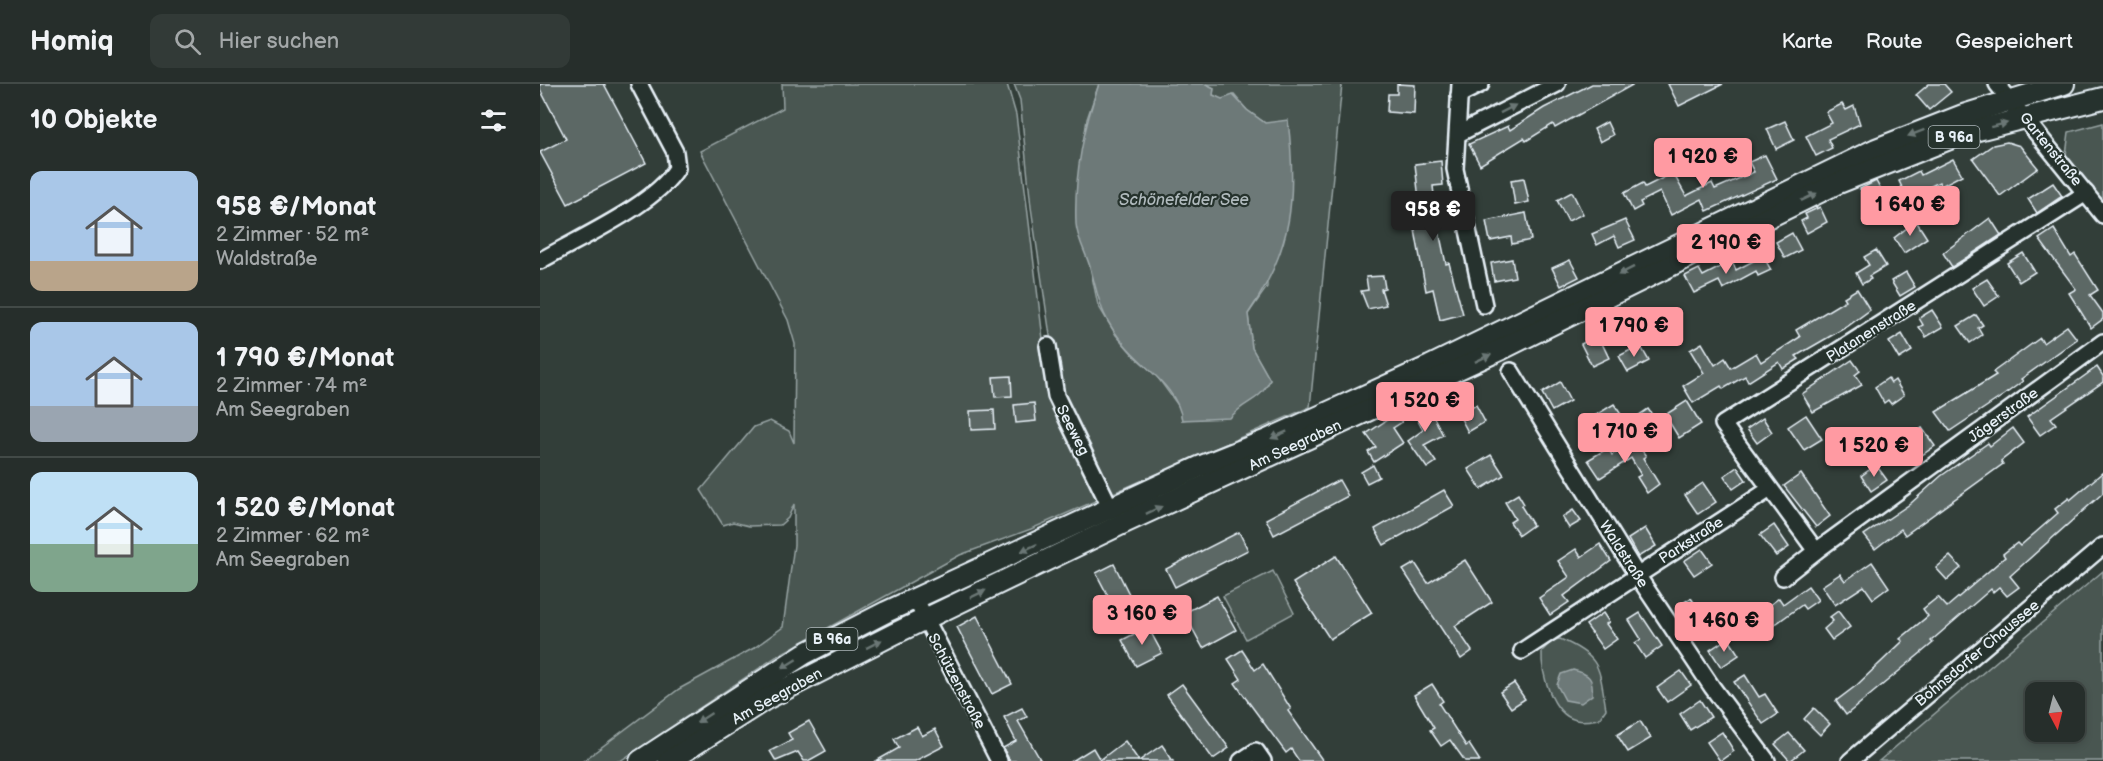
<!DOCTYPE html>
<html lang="de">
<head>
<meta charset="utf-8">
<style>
	:root { --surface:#262e2b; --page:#323a37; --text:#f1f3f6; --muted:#a4a8a9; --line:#424a47; --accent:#ff9aa2 }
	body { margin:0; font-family:"Balsamiq Sans",sans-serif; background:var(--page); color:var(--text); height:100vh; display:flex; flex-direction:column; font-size:22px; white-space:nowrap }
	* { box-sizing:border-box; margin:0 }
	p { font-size:20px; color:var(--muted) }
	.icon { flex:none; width:33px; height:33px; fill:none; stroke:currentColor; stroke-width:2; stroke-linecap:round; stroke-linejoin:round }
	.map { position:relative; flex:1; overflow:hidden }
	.sheet { display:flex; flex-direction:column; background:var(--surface); width:540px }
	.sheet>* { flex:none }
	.needle { width:39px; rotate:173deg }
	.tools { position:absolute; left:1485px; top:598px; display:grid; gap:12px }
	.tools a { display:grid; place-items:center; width:60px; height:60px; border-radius:12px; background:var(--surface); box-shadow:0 3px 9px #0003,0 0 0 2px var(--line); font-size:30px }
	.price { position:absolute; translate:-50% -51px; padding:0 14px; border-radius:6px; background:var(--accent); color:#111; font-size:20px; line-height:39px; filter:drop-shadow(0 2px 3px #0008) }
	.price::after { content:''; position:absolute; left:50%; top:36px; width:18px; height:14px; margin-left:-9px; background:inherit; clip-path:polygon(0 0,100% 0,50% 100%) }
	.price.active { background:#222; color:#fff }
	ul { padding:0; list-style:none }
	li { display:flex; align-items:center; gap:18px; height:150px; padding:0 30px }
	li+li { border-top:2px solid var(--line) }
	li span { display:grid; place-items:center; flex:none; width:168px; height:120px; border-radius:12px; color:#555 }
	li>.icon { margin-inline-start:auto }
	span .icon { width:72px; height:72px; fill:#fffc; stroke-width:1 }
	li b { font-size:26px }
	h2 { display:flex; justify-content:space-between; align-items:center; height:72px; padding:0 30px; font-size:26px }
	header { display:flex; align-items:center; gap:36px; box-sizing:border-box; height:84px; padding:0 30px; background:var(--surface); border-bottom:2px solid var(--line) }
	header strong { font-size:28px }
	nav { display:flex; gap:33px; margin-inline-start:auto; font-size:21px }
	.search { width:420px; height:54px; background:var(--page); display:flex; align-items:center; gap:15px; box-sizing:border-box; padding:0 21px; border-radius:12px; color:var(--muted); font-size:22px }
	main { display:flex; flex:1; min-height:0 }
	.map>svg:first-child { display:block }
</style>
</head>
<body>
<header>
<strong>Homiq</strong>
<div class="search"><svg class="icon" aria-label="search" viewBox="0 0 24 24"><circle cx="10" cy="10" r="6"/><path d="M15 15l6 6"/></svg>Hier suchen</div>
<nav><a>Karte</a><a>Route</a><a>Gespeichert</a></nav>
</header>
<main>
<section class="sheet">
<h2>10 Objekte<svg class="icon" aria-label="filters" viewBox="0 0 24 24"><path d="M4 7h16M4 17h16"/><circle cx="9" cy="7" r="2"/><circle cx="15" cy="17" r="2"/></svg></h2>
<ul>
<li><span style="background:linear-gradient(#a9c7e8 75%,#b9a48a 0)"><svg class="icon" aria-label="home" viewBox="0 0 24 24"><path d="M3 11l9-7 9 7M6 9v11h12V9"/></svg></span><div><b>958 €/Monat</b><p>2 Zimmer · 52 m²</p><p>Waldstraße</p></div></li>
<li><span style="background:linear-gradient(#a9c7e8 70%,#9aa5b1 0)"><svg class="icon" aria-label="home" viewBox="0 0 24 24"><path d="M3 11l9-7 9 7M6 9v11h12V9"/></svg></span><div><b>1 790 €/Monat</b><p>2 Zimmer · 74 m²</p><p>Am Seegraben</p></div></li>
<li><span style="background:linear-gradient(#bfe0f5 60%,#7fa58c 0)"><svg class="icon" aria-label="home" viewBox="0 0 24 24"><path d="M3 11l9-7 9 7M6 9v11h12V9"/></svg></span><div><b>1 520 €/Monat</b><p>2 Zimmer · 62 m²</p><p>Am Seegraben</p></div></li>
</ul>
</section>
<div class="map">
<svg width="1563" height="677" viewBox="0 0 1563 677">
	<rect width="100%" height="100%" fill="#323e39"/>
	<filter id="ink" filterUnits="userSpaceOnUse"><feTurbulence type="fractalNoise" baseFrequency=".0167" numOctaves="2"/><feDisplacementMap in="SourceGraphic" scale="12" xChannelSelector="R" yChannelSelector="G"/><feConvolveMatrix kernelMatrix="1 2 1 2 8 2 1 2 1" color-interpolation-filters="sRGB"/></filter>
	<g filter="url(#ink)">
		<!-- green -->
		<g fill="#495651" stroke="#98a4a4" stroke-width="1.5" fill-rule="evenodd">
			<path d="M242 0H467L476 31 503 255 516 292 491 123 480 16 474 0H559L547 35 539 91 550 183 558 221 576 251 595 273 616 291 640 324 642 336C674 329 714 328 730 296L712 264 708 230 727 203 725 39 707 26 694 11 682 16 673 11 674 4 666 0H802L770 323 491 445 420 471 239 571 80 677H43L139 605 214 564 243 543 254 461V420L248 434 240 441 209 442 193 438 183 441 161 406 214 343 230 337 249 347 254 359 255 260 248 236 160 67 243 24Z"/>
			<polygon points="1563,39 1563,118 1526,71 1529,48"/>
			<polygon points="733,487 754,529 706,555 683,512"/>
			<path d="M1563 487V677H1339ZM1496 609H1534V648H1496Z"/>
			<path d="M1020 555C1062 573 1059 584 1066 625L1059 635C1052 636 1043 638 1036 636 1011 630 1001 588 1002 567L1013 556Z"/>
		</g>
		<!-- water -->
		<g fill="#6d7978" stroke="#9ea9ab" stroke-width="1.5">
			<path d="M559 0H666L674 4 673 11 682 15 693 11 707 26 725 39 748 36C757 114 753 164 708 230L712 264 730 296C719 319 706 315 690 334L642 336C638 304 604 284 585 261 560 232 560 218 550 183 546 169 537 154 536 140 534 93 544 43 559 0Z"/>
			<path d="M1033 586C1049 590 1054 594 1052 611L1041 619 1025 616 1017 601 1021 590Z"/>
		</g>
		<!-- building -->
		<g fill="#5c6865" stroke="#e8f1f8" stroke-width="1.5">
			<polygon points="0,0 64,0 106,79 28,120 0,68 26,55 0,5"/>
			<polygon points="857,0 875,1 874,30 847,28 848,10 857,10"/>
			<polygon points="1052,0 1094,0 1015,44 1013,40 986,57 984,54 940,81 929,60 968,42 970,46 1004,24"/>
			<polygon points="1128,0 1183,0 1139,22"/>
			<polygon points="1389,0 1404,0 1411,8 1389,26 1376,11"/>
			<polygon points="1302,20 1306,26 1314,22 1320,40 1288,55 1292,64 1276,72 1266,52 1292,39 1286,28"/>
			<polygon points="1245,37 1254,56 1236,65 1227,45"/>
			<polygon points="1067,38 1073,51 1060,58 1054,45"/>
			<polygon points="1467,58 1480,62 1498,84 1460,112 1433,75 1453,61"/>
			<polygon points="1225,71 1237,95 1167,127 1162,115 1131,131 1120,108 1100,118 1102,122 1093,127 1084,109 1103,99 1105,103 1133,89 1146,112 1172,99 1175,105 1214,88 1209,78"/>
			<polygon points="1413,75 1422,91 1401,102 1399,98 1367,114 1359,97 1379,87 1381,91"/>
			<polygon points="901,77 903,101 893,102 897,138 906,180 909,179 923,230 900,236 893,205 886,207 870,118 879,116 875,80"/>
			<polygon points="984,94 989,118 975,121 971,96"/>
			<polygon points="1336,97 1344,112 1329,120 1320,105"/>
			<polygon points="1513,99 1522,112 1497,129 1488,115"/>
			<polygon points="1032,108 1043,130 1028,137 1017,116"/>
			<polygon points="1280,123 1287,138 1267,149 1261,137 1267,134 1265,130"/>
			<polygon points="986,129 991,156 972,160 971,153 950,157 946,137"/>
			<polygon points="1450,134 1461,151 1412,183 1403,169"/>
			<polygon points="1085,136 1095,156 1079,163 1074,152 1057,161 1052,150"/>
			<polygon points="1376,137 1387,154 1364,169 1354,154"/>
			<polygon points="1514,145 1531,173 1535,170 1558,206 1550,211 1563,229 1563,235 1551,244 1529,209 1536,205 1499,155"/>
			<polygon points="1252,149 1261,166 1245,174 1236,158"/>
			<polygon points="1336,166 1346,182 1329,192 1331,195 1322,200 1316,189 1329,181 1324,173"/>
			<polygon points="1483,169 1495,188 1479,198 1467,179"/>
			<polygon points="1223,172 1231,186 1218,192 1216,187 1183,205 1179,197 1154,209 1145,192 1159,185 1163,192 1192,177 1196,186"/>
			<polygon points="972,175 975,193 954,197 951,179"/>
			<polygon points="1030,176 1039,193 1021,202 1012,184"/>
			<polygon points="1366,188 1375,203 1360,212 1351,197"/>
			<polygon points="843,192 845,204 841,205 846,221 828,225 821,207 828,206 826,193"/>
			<polygon points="1447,195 1459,212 1444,222 1432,204"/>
			<polygon points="1317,205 1330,226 1308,242 1256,272 1259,275 1243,285 1239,278 1208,298 1205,292 1183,305 1181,302 1153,319 1143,302 1164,289 1150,266 1162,259 1175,281 1185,274 1191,284 1216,269 1221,278 1260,253 1256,246 1306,216 1304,213"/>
			<polygon points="1392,226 1403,243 1386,253 1379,243 1383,241 1379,234"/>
			<polygon points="1436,231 1443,241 1438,244 1442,251 1430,259 1418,242"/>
			<polygon points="1527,242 1537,255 1481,295 1483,297 1464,311 1410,347 1396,328 1456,291 1453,288 1500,254 1503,259"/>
			<polygon points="1362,250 1372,267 1359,275 1349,258"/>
			<polygon points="1058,251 1069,274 1052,282 1041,260"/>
			<polygon points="1100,261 1109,277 1088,288 1079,272"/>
			<polygon points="1312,276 1320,287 1315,291 1322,301 1273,328 1262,310"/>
			<polygon points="1557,283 1563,292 1563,298 1511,334 1516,340 1500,351 1487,333"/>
			<polygon points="471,292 472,312 455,313 453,293"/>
			<polygon points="1348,294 1351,299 1355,296 1364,311 1351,320 1348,316 1344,319 1335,303"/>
			<polygon points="1020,298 1030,317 1012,327 1002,309"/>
			<polygon points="885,316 903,351 884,361 896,378 887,384 868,357 883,346 871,324"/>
			<polygon points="1147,317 1161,340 1139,354 1125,331"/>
			<polygon points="494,319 496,337 476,339 474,321"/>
			<polygon points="931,320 933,323 936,321 945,338 928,348 917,327"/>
			<polygon points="1074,320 1084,335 1056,353 1046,337"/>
			<polygon points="1108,325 1118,339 1102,351 1092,336"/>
			<polygon points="454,326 455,345 431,346 430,327"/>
			<polygon points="856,330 862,338 853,344 863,359 834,378 828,368 836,363 826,350"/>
			<polygon points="1266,331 1282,355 1264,366 1248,343"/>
			<polygon points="1223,334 1232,348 1217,359 1207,345"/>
			<polygon points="1382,344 1395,362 1382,371 1370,353"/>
			<polygon points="1473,344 1484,359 1461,377 1463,380 1365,451 1361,445 1335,465 1324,451 1370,420 1401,392 1448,359 1450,362"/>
			<polygon points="1343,347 1353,361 1340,370 1330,356"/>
			<polygon points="1094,355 1106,372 1103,374 1119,400 1107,409 1097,393 1101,391 1091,374 1060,394 1048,376 1068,364 1072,371"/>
			<polygon points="951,371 964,391 941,405 928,385"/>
			<polygon points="833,381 839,393 827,399 821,388"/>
			<polygon points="1336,381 1347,396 1331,407 1321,392"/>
			<polygon points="1197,383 1206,396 1193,405 1184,392"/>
			<polygon points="1563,388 1563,409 1470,492 1479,503 1467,512 1459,503 1453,508 1451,505 1391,557 1393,559 1306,631 1296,617 1317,601 1363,557 1360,555 1388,532 1383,525 1398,513 1407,523 1465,473 1463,470 1477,459 1480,462 1518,429 1515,425 1529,414 1530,416"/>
			<polygon points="1261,390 1290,432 1276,443 1244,402"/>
			<polygon points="799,396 808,412 734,451 726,435"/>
			<polygon points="1163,399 1176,418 1158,430 1145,411"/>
			<polygon points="904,406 914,422 844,461 835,445"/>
			<polygon points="978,410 984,420 981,422 993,441 979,451 970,438 975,435 965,418"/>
			<polygon points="1033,426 1041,437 1029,444 1022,433"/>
			<polygon points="1234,441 1249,463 1236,472 1220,451"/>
			<polygon points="1105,444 1116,462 1098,473 1088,455"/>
			<polygon points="699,448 708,466 635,503 626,485"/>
			<polygon points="1060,460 1071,477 1024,512 1029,518 1010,531 999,514 1029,493 1018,477 1036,465 1041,473"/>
			<polygon points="1162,465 1172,479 1154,491 1144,477"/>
			<polygon points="796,472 832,529 790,555 753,499"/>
			<polygon points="1410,472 1421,484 1407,496 1396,484"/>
			<polygon points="925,476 952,518 915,542 932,567 921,575 863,486 875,479 888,499"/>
			<polygon points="1332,478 1349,503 1333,515 1324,502 1295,521 1282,502 1300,490 1305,497"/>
			<polygon points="574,480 596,524 579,533 556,489"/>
			<polygon points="1268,502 1278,516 1265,525 1262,521 1234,541 1223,526 1239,514 1243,520"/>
			<polygon points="677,512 696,546 663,564 644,529"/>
			<polygon points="1151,514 1161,529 1148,537 1138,522"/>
			<polygon points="1298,527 1310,543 1292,556 1284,545 1293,537 1290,533"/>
			<polygon points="1063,529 1069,538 1066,540 1077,555 1063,565 1046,541"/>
			<polygon points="1100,529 1122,562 1105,574 1095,559 1101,555 1089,536"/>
			<polygon points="437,532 472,600 452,610 417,543"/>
			<polygon points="608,543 622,569 596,582 582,556"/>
			<polygon points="1188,554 1199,571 1181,583 1170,566"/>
			<polygon points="702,566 715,586 723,580 751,625 748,627 783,677 759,677 751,665 746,669 707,616 695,599 701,595 688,575"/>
			<polygon points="1141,587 1151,601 1127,618 1117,604"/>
			<polygon points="1205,591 1219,613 1225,610 1238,630 1223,640 1194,598"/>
			<polygon points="974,599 985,615 971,624 960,608"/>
			<polygon points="642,600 689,664 673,675 627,611"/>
			<polygon points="892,600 903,617 899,620 926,662 929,660 940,677 925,677 910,656 901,662 890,646 894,644 874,611"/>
			<polygon points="1160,616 1171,633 1150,646 1140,630"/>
			<polygon points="482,624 487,633 478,637 501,677 470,677 463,664 476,657 464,633"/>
			<polygon points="1274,624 1290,640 1280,651 1264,635"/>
			<polygon points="269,637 286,667 268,677 264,677 258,668 236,677 230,667 252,656 248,649"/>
			<polygon points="1100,637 1111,654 1088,668 1077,651"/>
			<polygon points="377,643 382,652 395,645 404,662 375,677 336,677 359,664 354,655"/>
			<polygon points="1182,648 1194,667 1180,677 1167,658"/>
			<polygon points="1249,649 1264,666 1250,677 1235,660"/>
			<polygon points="585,657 599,677 532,677 553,664 560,676"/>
			<polygon points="622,661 633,677 599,677"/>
		</g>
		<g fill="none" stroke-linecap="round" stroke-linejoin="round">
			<!-- minor casing -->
			<g stroke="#e8f1f8" stroke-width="20">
				<g id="minor">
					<polyline points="920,0 915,85 944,221"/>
					<polyline points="1457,0 1563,131"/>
					<polyline points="919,11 941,0"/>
					<polyline points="918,50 1017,0"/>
					<polyline points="1546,109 1183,340 1276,467 1563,258"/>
					<path d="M0 177C39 154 115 121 137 84L135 68 99 0"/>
					<polyline points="508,262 516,312 571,425"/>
					<polyline points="971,287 1097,491 1172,603 1227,677"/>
					<polyline points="1243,493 1276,467"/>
					<polyline points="376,516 459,677"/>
					<polyline points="982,567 1230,405"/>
					<polyline points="701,677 716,667 723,677"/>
					<polyline points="1310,677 1563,462"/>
				</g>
			</g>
			<!-- major casing -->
			<g stroke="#e8f1f8" stroke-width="24">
				<g id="major">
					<polyline points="100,677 264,570 346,528 659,383 727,356 890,282 1336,65 1423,31 1524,0"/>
					<polyline points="129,677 226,615 356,549 586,438 962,265 1296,100 1422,50 1563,14"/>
				</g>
			</g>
			<!-- minor -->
			<use href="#minor" stroke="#26332d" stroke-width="15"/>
			<!-- major -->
			<use href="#major" stroke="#26332d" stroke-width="20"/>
		</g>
		<!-- one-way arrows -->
		<defs><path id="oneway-solid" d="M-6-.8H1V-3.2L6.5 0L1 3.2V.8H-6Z" transform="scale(1.5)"/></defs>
		<g fill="#6a7674">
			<use href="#oneway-solid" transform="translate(968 25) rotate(-27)"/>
			<use href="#oneway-solid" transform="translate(1459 41) rotate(-14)"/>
			<use href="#oneway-solid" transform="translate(1376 49) rotate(159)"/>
			<use href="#oneway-solid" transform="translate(1269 113) rotate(-26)"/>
			<use href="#oneway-solid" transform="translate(1086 187) rotate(153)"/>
			<use href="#oneway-solid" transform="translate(943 274) rotate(-25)"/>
			<use href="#oneway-solid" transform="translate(739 351) rotate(156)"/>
			<use href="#oneway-solid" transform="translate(614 426) rotate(-25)"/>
			<use href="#oneway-solid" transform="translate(489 464) rotate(155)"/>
			<use href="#oneway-solid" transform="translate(438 510) rotate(-26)"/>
			<use href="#oneway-solid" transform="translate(334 560) rotate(-27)"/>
			<use href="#oneway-solid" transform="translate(249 580) rotate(148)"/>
			<use href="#oneway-solid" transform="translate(164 634) rotate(147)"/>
		</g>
	</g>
	<g text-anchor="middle" stroke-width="4.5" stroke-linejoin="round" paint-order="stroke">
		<!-- shield labels -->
		<g fill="#26332d" stroke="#aeb8bb" stroke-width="1.5">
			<rect x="1388.5" y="42" width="51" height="22" rx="4.5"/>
			<rect x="266.5" y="544" width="51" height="22" rx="4.5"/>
		</g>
		<g font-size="14" font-weight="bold" fill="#e8f1f8">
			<text x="1414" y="58">B 96a</text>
			<text x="292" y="560">B 96a</text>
		</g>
		<!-- street labels -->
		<g font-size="15" fill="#e8f1f8" stroke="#26332d">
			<text transform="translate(1511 65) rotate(51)" y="5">Gartenstraße</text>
			<text transform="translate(1331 247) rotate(-32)" y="5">Platanenstraße</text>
			<text transform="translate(1463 331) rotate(-36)" y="5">Jägerstraße</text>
			<text transform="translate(533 346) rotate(63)" y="5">Seeweg</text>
			<text transform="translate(755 361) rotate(-25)" y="5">Am Seegraben</text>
			<text transform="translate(1151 456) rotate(-33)" y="5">Parkstraße</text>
			<text transform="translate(1084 470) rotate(57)" y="5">Waldstraße</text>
			<text transform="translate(1437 569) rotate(-40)" y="5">Bohnsdorfer Chaussee</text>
			<text transform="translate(417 597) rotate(62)" y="5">Schützenstraße</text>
			<text transform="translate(237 612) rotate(-29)" y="5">Am Seegraben</text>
		</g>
		<!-- water labels -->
		<g font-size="16" font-style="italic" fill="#b1bbbe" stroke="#26332d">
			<text x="644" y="121">Schönefelder See</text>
		</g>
	</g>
</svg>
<div class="tools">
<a><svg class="needle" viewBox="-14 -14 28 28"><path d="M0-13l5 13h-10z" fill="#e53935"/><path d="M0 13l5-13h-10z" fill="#a4a8a9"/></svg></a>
</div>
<b class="price" style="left:1163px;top:105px">1 920 €</b>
<b class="price" style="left:1370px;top:153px">1 640 €</b>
<b class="price active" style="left:893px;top:158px">958 €</b>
<b class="price" style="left:1186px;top:191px">2 190 €</b>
<b class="price" style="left:1094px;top:274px">1 790 €</b>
<b class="price" style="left:885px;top:349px">1 520 €</b>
<b class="price" style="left:1085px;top:380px">1 710 €</b>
<b class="price" style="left:1334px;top:394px">1 520 €</b>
<b class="price" style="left:602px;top:562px">3 160 €</b>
<b class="price" style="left:1184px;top:569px">1 460 €</b>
</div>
</main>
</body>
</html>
